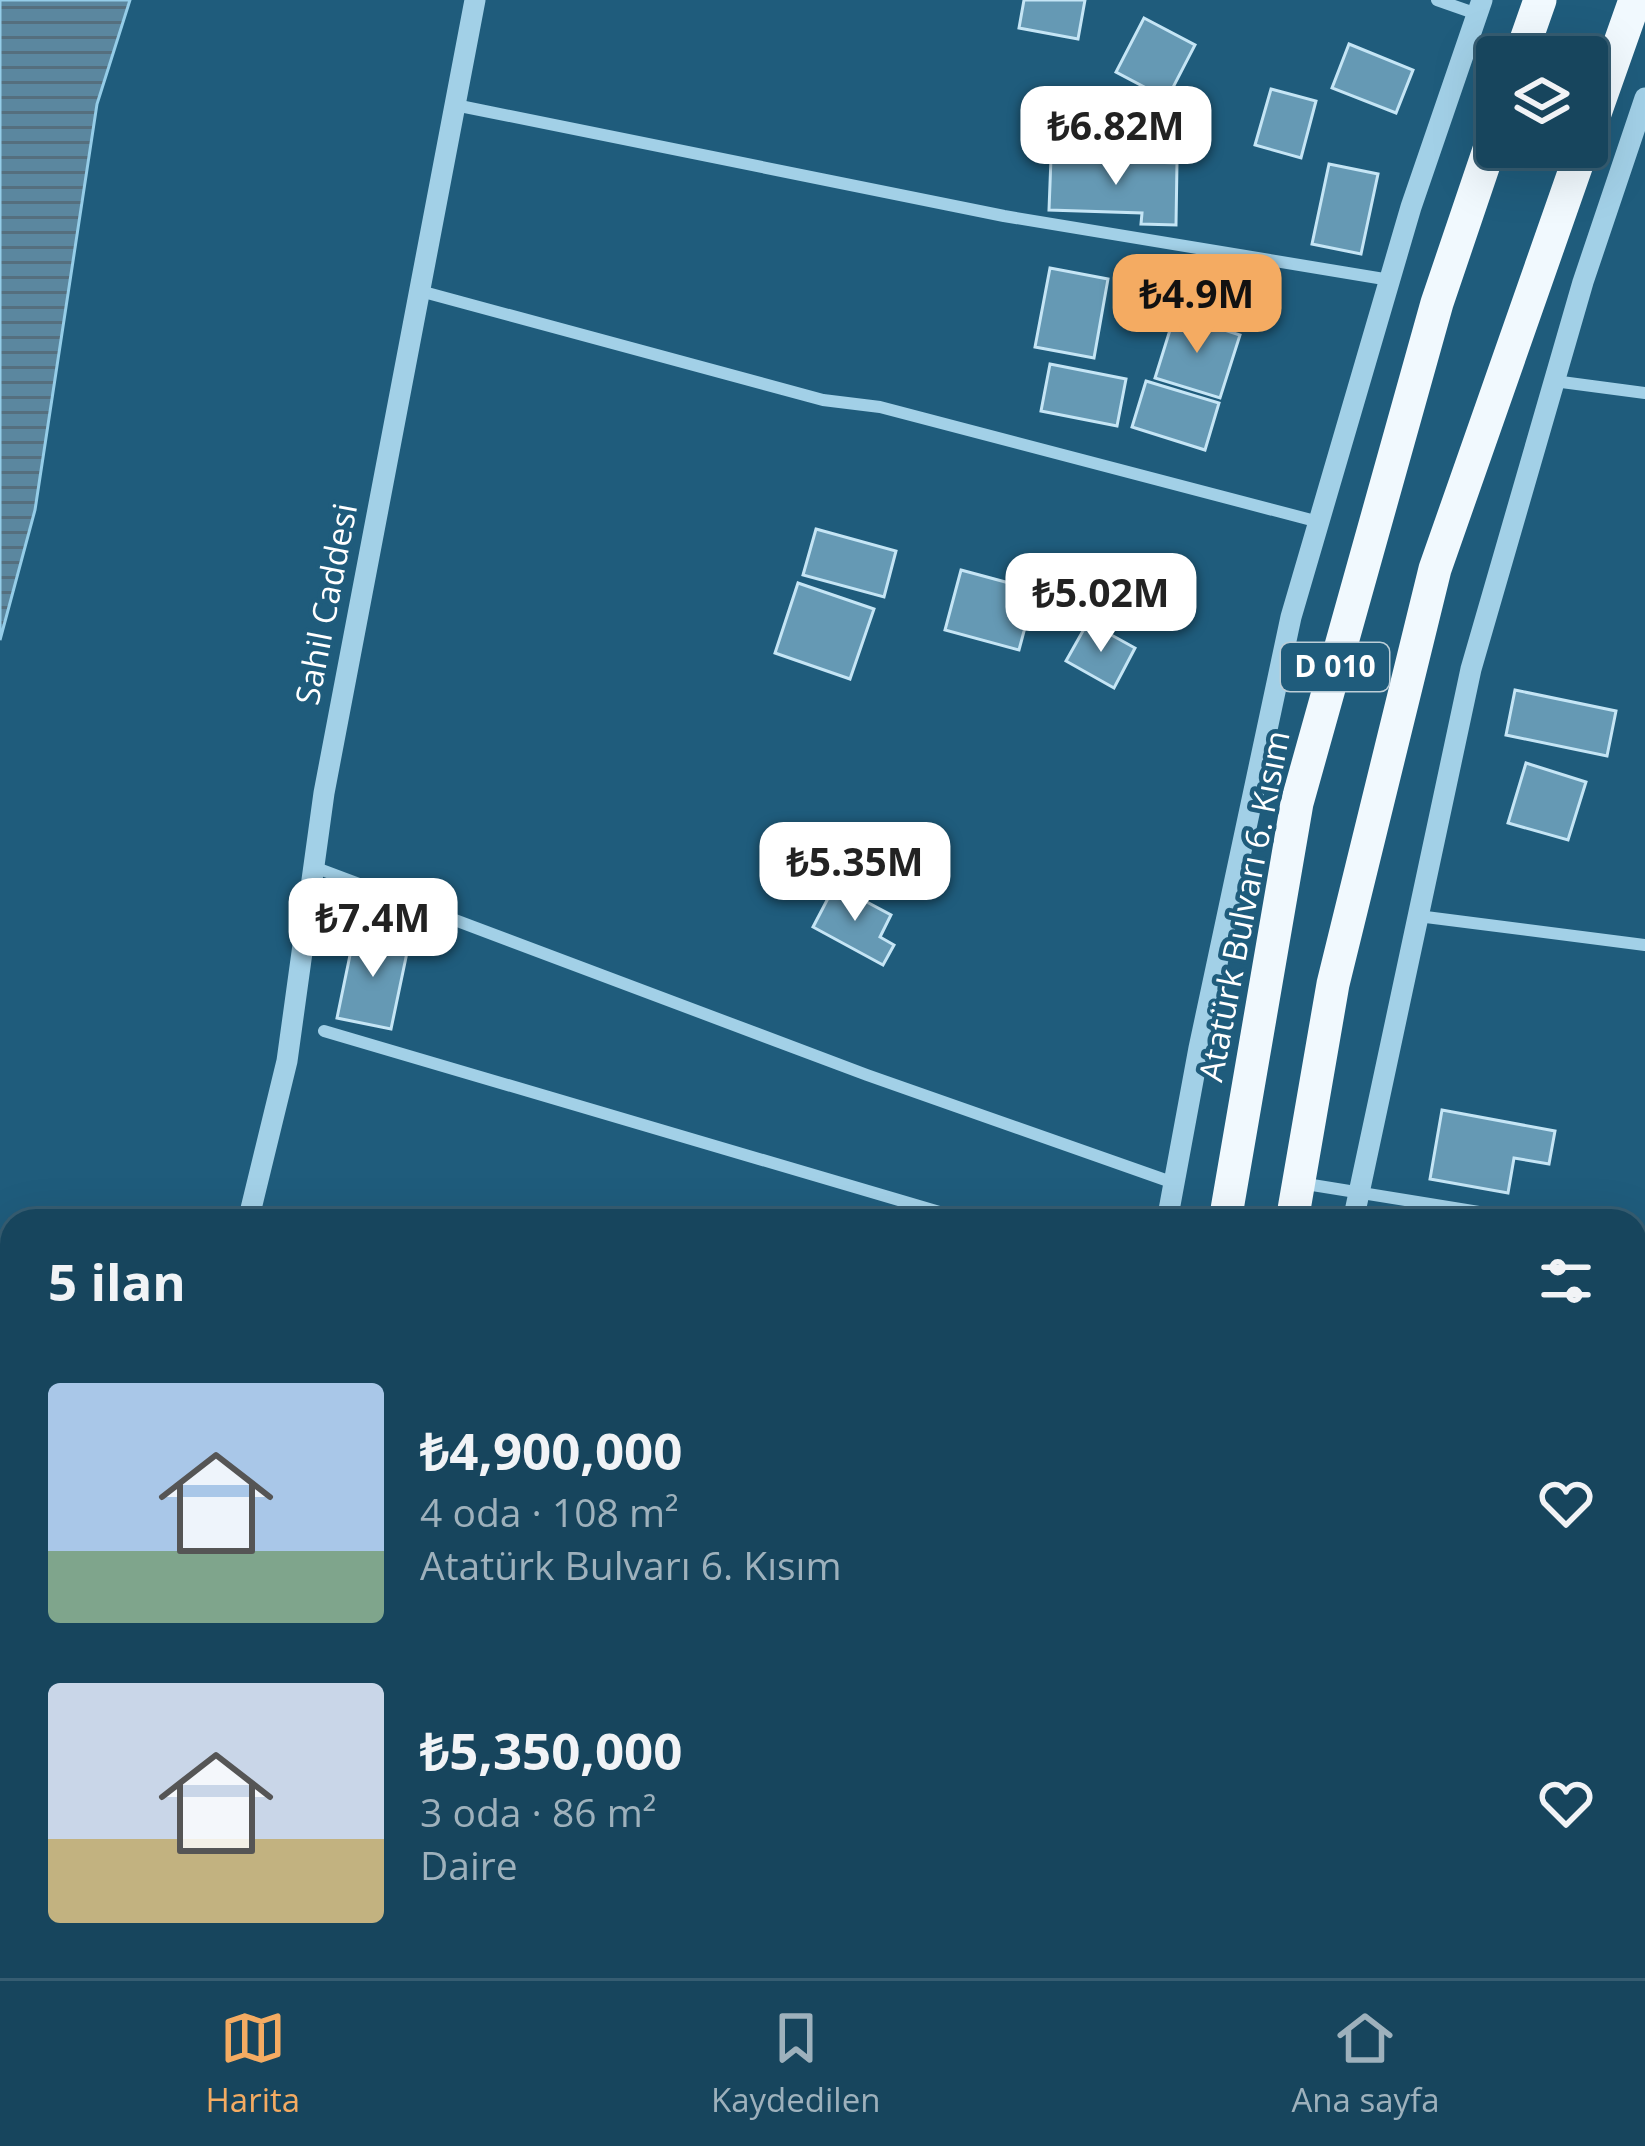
<!DOCTYPE html>
<html lang="tr">
<head>
<meta charset="utf-8">
<style>
	:root { --surface:#17455d; --page:#244f66; --text:#f1f3f6; --muted:#9eb1bc; --line:#365d72; --accent:#f4ab62 }
	body { margin:0; font-family:"Open Sans",sans-serif; background:var(--page); color:var(--text); height:100vh; display:flex; flex-direction:column; font-size:45px; white-space:nowrap }
	* { box-sizing:border-box; margin:0 }
	p { font-size:39px; color:var(--muted) }
	.icon { flex:none; width:66px; height:66px; fill:none; stroke:currentColor; stroke-width:2; stroke-linecap:round; stroke-linejoin:round }
	.map { position:relative; flex:1; overflow:hidden }
	.panel { position:absolute; left:0px; top:1209px; width:1647px; height:771px; display:flex; flex-direction:column; background:var(--surface); border-radius:36px 36px 0 0; box-shadow:0 12px 48px #0002,0 0 0 3px var(--line) }
	.panel>* { flex:none }
	.fabs { position:absolute; left:1476px; top:36px; display:grid; gap:24px }
	.fabs a { display:grid; place-items:center; width:132px; height:132px; border-radius:12px; background:var(--surface); box-shadow:0 12px 48px #0002,0 0 0 3px var(--line); font-size:60px }
	.price { position:absolute; translate:-50% -102px; padding:0 27px; border-radius:24px; background:#fff; color:#222; font-size:39px; line-height:78px; filter:drop-shadow(0 3px 6px #0008) }
	.price::after { content:''; position:absolute; left:50%; top:72px; width:36px; height:27px; margin-left:-18px; background:inherit; clip-path:polygon(0 0,100% 0,50% 100%) }
	.price.current { background:var(--accent); color:#111 }
	ul { padding:0; list-style:none }
	li { display:flex; align-items:center; gap:36px; height:300px; padding:0 48px }
	li span { display:grid; place-items:center; flex:none; width:336px; height:240px; border-radius:12px; color:#555 }
	li>.icon { margin-inline-start:auto }
	span .icon { width:144px; height:144px; fill:#fffc; stroke-width:1 }
	li b { font-size:51px }
	h2 { display:flex; justify-content:space-between; align-items:center; height:144px; padding:0 48px; font-size:51px }
	.tab-bar { display:flex; justify-content:space-around; align-items:center; height:168px; border-top:3px solid var(--line); background:var(--surface); font-size:33px; color:var(--muted) }
	.tab-bar a { display:grid; justify-items:center; gap:6px }
	.tab-bar .current { color:var(--accent) }
	.map>svg:first-child { display:block }
</style>
</head>
<body>
<div class="map">
<svg width="1645" height="1978" viewBox="0 0 1645 1978">
	<defs>
		<pattern id="water-rules" width="6" height="5" patternUnits="userSpaceOnUse" patternTransform="scale(3)"><rect width="6" height="5" fill="#5b879f"/><path d="M0 2.5h6" fill="none" stroke="#556f7e"/></pattern>
	</defs>
	<rect width="100%" height="100%" fill="#1f5c7c"/>
	<!-- water -->
	<polygon fill="url(#water-rules)" stroke="#95cde8" stroke-width="3" points="0,0 130,0 97,104 35,510 0,640"/>
	<!-- building -->
	<g fill="#6599b4" stroke="#c5e5f5" stroke-width="3">
		<polygon points="1024,0 1085,0 1078,39 1019,28"/>
		<polygon points="1144,18 1195,45 1167,99 1116,72"/>
		<polygon points="1349,44 1413,70 1396,113 1332,88"/>
		<polygon points="1271,89 1316,101 1301,158 1255,145"/>
		<polygon points="1051,158 1177,163 1176,225 1141,224 1142,213 1049,210"/>
		<polygon points="1329,164 1378,174 1361,254 1312,244"/>
		<polygon points="1050,268 1108,279 1094,358 1035,347"/>
		<polygon points="1175,314 1240,335 1220,398 1155,378"/>
		<polygon points="1050,364 1126,379 1117,426 1041,411"/>
		<polygon points="1146,381 1219,403 1205,450 1132,427"/>
		<polygon points="816,529 896,551 884,597 803,575"/>
		<polygon points="961,570 1035,590 1019,650 945,630"/>
		<polygon points="798,583 874,609 850,679 775,653"/>
		<polygon points="1088,622 1135,648 1114,688 1066,661"/>
		<polygon points="1515,690 1616,711 1607,756 1506,735"/>
		<polygon points="1526,763 1586,782 1568,840 1508,823"/>
		<polygon points="835,885 891,915 880,937 894,945 883,965 813,927"/>
		<polygon points="355,931 409,943 391,1029 337,1018"/>
		<polygon points="1442,1110 1555,1131 1549,1164 1514,1158 1508,1193 1430,1179"/>
		<polygon points="1635,1470 1645,1472 1645,1531 1635,1529"/>
		<polygon points="1635,1565 1645,1568 1645,1682 1635,1716"/>
	</g>
	<g fill="none" stroke-linecap="round" stroke-linejoin="round">
		<!-- minor -->
		<g stroke="#a2d0e7" stroke-width="12">
			<polyline points="1437,0 1477,14"/>
			<polyline points="455,105 1004,216 1390,280"/>
			<polyline points="420,291 823,400 880,407 1319,522"/>
			<polyline points="1554,381 1645,393"/>
			<polyline points="314,867 867,1075 1174,1183"/>
			<polyline points="1418,916 1645,945"/>
			<polyline points="324,1031 970,1221"/>
			<polyline points="1300,1183 1535,1221"/>
			<polyline points="1635,1237 1645,1238"/>
			<polyline points="1635,1540 1645,1542"/>
			<polyline points="1635,1791 1645,1794"/>
			<polyline points="1636,1978 1645,1930"/>
		</g>
		<!-- tertiary -->
		<g stroke="#a2d0e7" stroke-width="21">
			<polyline points="248,1221 287,1061 324,793 475,0"/>
			<polyline points="1167,1221 1199,1048 1291,617 1411,207 1482,0"/>
			<polyline points="1353,1221 1471,669 1583,282 1645,98"/>
			<polyline points="84,1978 86,1968"/>
			<polyline points="1038,1978 1040,1968"/>
			<polyline points="1229,1978 1231,1968"/>
		</g>
		<!-- trunk -->
		<g stroke="#f1f9fe" stroke-width="33">
			<polyline points="1520,57 1540,0"/>
			<polyline points="1587,136 1635,0"/>
			<polyline points="1225,1221 1297,803 1437,303 1497,126"/>
			<polyline points="1292,1221 1333,984 1435,569 1583,147"/>
			<polyline points="1095,1978 1097,1968"/>
			<polyline points="1164,1978 1165,1968"/>
		</g>
	</g>
	<g text-anchor="middle" stroke-width="9" stroke-linejoin="round" paint-order="stroke">
		<!-- shield labels -->
		<rect fill="#1f5c7c" stroke="#bcced8" stroke-width="3" x="1281" y="643" width="108" height="48" rx="9"/>
		<g font-size="30" font-weight="bold" fill="#fff">
			<text x="1335" y="677">D 010</text>
		</g>
		<!-- street labels -->
		<g font-size="33" fill="#fff" stroke="#1f5c7c">
			<text transform="translate(326 604) rotate(-79)" y="12">Sahil Caddesi</text>
			<text transform="translate(1244 906) rotate(-79)" y="12">Atatürk Bulvarı 6. Kısım</text>
		</g>
	</g>
</svg>
<div class="fabs">
<a><svg class="icon" aria-label="layers" viewBox="0 0 24 24"><path d="M12 4l9 5-9 5-9-5zM3 14l9 5 9-5"/></svg></a>
</div>
<b class="price" style="left:1116px;top:188px">₺6.82M</b>
<b class="price current" style="left:1197px;top:356px">₺4.9M</b>
<b class="price" style="left:1101px;top:655px">₺5.02M</b>
<b class="price" style="left:855px;top:924px">₺5.35M</b>
<b class="price" style="left:373px;top:980px">₺7.4M</b>
<section class="panel">
<h2>5 ilan<svg class="icon" aria-label="filters" viewBox="0 0 24 24"><path d="M4 7h16M4 17h16"/><circle cx="9" cy="7" r="2"/><circle cx="15" cy="17" r="2"/></svg></h2>
<ul>
<li><span style="background:linear-gradient(#a9c7e8 70%,#7fa58c 0)"><svg class="icon" aria-label="home" viewBox="0 0 24 24"><path d="M3 11l9-7 9 7M6 9v11h12V9"/></svg></span><div><b>₺4,900,000</b><p>4 oda · 108 m²</p><p>Atatürk Bulvarı 6. Kısım</p></div><svg class="icon" aria-label="heart" viewBox="0 0 24 24"><path d="M12 20l-8-8c-3-5 5-10 8-4 3-6 11-1 8 4z"/></svg></li>
<li><span style="background:linear-gradient(#c9d6e8 65%,#c2b280 0)"><svg class="icon" aria-label="home" viewBox="0 0 24 24"><path d="M3 11l9-7 9 7M6 9v11h12V9"/></svg></span><div><b>₺5,350,000</b><p>3 oda · 86 m²</p><p>Daire</p></div><svg class="icon" aria-label="heart" viewBox="0 0 24 24"><path d="M12 20l-8-8c-3-5 5-10 8-4 3-6 11-1 8 4z"/></svg></li>
</ul>
</section>
</div>
<nav class="tab-bar">
<a class="current"><svg class="icon" aria-label="map" viewBox="0 0 24 24"><path d="M3 6l6-2 6 2 6-2v14l-6 2-6-2-6 2zM9 4v14M15 6v14"/></svg>Harita</a>
<a><svg class="icon" aria-label="saved" viewBox="0 0 24 24"><path d="M7 4h10v16l-5-4-5 4z"/></svg>Kaydedilen</a>
<a><svg class="icon" aria-label="home" viewBox="0 0 24 24"><path d="M3 11l9-7 9 7M6 9v11h12V9"/></svg>Ana sayfa</a>
</nav>
</body>
</html>
